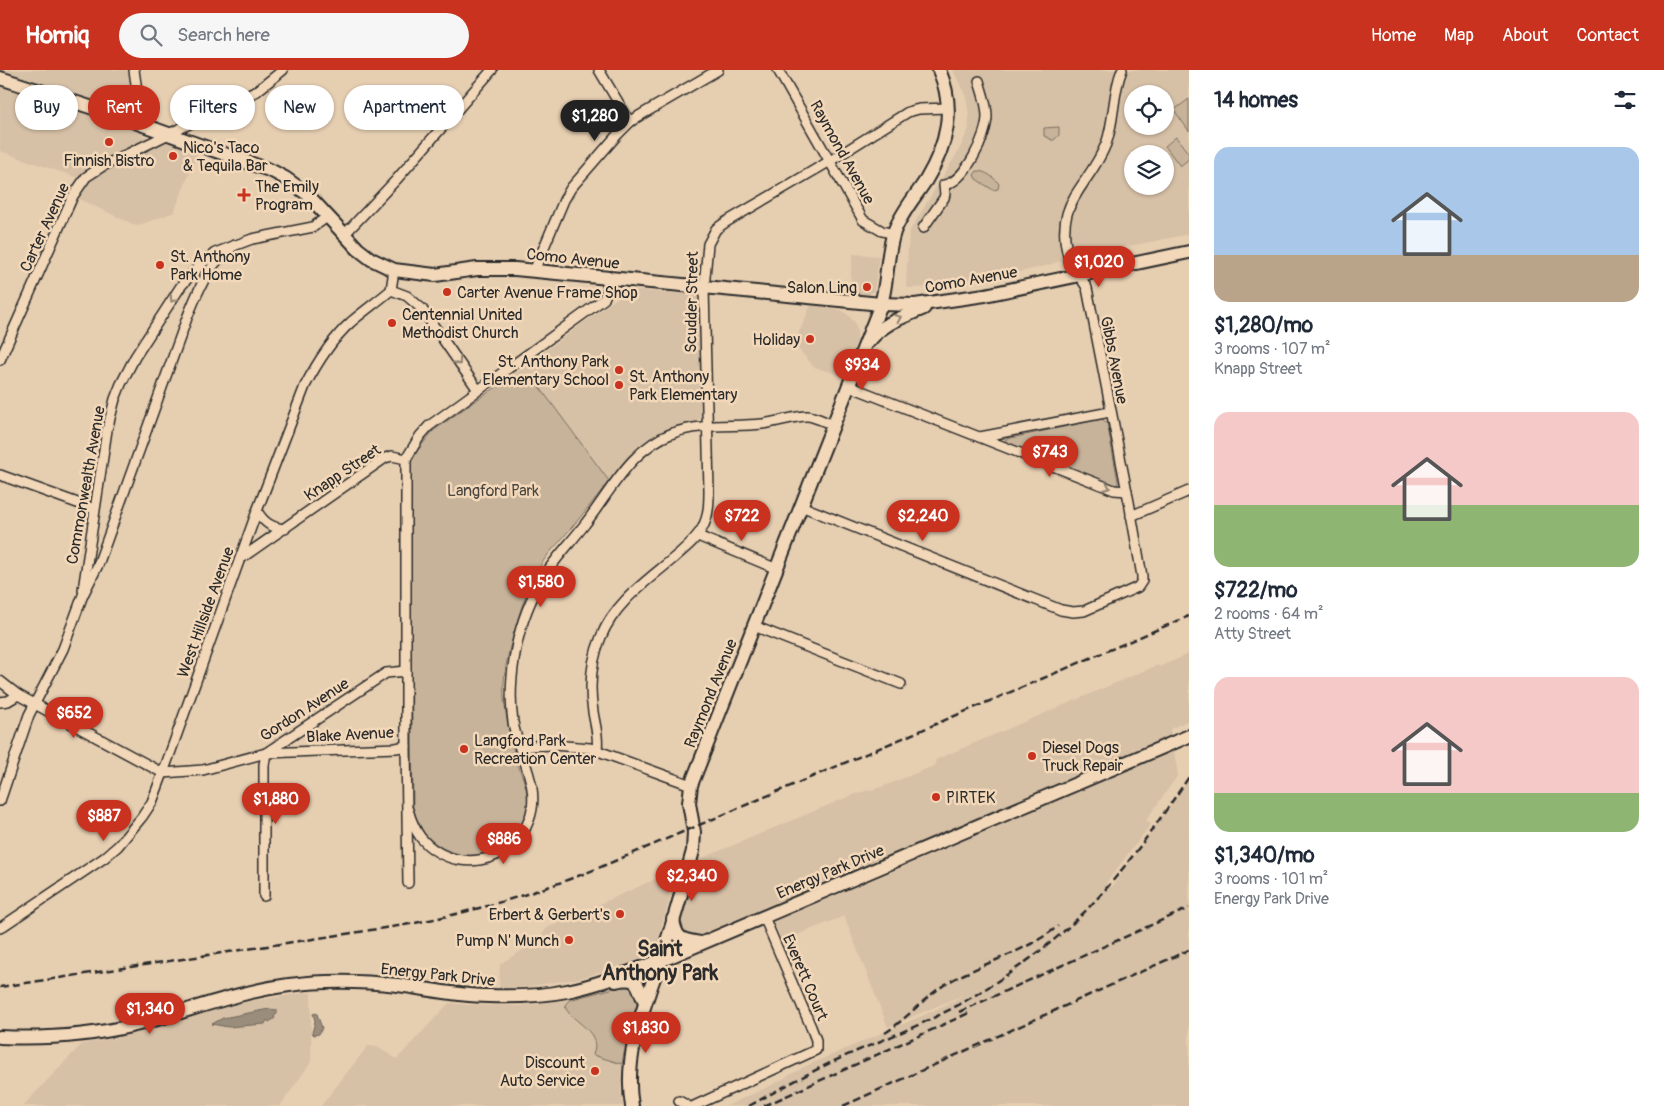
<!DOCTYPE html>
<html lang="en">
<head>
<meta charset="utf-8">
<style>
	:root { --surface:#fff; --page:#f6f6f7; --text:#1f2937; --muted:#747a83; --accent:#c8321e }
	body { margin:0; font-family:Pangolin,sans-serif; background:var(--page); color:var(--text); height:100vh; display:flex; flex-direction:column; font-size:19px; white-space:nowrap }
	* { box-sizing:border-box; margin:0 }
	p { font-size:16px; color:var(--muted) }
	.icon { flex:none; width:28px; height:28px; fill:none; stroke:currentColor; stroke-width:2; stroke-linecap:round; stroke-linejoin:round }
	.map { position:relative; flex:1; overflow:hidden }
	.panel { display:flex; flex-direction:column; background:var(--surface); width:475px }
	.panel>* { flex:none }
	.top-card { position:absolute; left:15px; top:15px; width:475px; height:45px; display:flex; gap:10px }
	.tools { position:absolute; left:1124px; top:15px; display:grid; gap:10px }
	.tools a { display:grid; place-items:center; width:50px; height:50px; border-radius:50%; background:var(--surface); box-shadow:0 1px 4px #0004; font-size:25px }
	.price { position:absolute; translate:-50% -42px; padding:0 11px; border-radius:18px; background:var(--accent); color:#fff; font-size:16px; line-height:32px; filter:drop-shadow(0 1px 2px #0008) }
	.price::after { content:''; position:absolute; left:50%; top:30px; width:15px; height:11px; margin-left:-8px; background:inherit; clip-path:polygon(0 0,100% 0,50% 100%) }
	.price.on { background:#222; color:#fff }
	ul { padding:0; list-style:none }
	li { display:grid; align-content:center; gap:10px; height:265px; padding:0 25px }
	li span { display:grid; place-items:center; height:155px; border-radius:15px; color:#555 }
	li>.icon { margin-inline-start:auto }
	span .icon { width:90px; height:90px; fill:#fffc; stroke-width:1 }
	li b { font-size:21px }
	h2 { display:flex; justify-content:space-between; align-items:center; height:60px; padding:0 25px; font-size:21px }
	.chip { padding:0 18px; border-radius:22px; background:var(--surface); box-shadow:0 1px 4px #0004; font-size:18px; line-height:45px }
	.chip.on { background:var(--accent); color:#fff }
	header { display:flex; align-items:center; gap:30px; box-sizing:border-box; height:70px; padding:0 25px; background:var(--accent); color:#fff }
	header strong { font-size:24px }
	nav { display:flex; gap:28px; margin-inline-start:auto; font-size:18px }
	.search { width:350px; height:45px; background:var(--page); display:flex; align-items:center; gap:12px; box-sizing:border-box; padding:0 18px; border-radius:28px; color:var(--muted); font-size:19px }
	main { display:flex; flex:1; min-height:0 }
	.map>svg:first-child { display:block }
</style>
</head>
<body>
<header>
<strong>Homiq</strong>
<div class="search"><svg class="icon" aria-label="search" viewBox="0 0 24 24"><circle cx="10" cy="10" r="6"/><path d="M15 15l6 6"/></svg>Search here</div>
<nav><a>Home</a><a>Map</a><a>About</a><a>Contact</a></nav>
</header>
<main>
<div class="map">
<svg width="1189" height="1036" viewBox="0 0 1189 1036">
	<rect width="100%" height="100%" fill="#e6ceb1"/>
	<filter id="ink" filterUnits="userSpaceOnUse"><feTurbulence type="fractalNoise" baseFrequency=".02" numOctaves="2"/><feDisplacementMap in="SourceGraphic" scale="10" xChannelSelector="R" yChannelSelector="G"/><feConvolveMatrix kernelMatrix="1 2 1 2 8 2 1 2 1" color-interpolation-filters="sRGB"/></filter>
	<g filter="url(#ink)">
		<!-- built -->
		<g fill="#d6c0a6" fill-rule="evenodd">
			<polygon points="0,0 132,0 142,65 198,82 174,142 137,156 79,129 90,112 0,81"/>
			<path d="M953 0H1189V164L1086 185 1054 193 1050 195 979 211H964L929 217 908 218 906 215 909 162 959 80 969 58V46L966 27ZM1132 24H1165V56H1132ZM1132 84H1165V116H1132Z"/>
			<polygon points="853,184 879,186 874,221 868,225 849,223"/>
			<polygon points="628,220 689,224 696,226 699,230 701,346 697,352 671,359 638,376 609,411 538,315 498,316"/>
			<polygon points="811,235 841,240 848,245 855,253 857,261 857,271 843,306 814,297 794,274"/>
			<polygon points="1189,584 1189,650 1170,659 1178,705 1146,750 1151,754 1106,813 1112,817 1189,709 1189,1036 726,1036 772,1015 806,996 947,935 963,925 888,957 844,846 782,871 773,852 941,781 935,765 692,868 686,867 679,856 698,790 855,724 882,717 936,695 935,690 1158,595 1159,597"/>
			<polygon points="660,807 670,827 654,883 622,896 580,908 526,917 499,918 500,894 536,872 547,858"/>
			<polygon points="311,922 311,992 280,1036 23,1036 82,974 114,969 245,932"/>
			<polygon points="569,930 566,932 566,939 593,965 595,979 594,985 622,994 621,1022 623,1036 321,1036 368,976 377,977 397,989 449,933 471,935 518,936"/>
		</g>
		<!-- green -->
		<g fill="#c7b39a" stroke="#796f62">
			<polygon points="1189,29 1189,61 1174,40"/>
			<polygon points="1059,57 1059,65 1054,70 1051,70 1051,69 1044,66 1044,58"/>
			<polygon points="1176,67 1189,84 1189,89 1180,96 1165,76"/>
			<path d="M977 101C985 101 994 107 999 114L998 119 993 120 976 109 974 105Z"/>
			<path d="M538 315 609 411C595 429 581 447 566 464 559 473 550 481 544 490 527 516 520 541 512 570 507 587 502 613 504 630 507 650 510 670 516 689 523 711 534 727 523 751 516 768 495 784 476 785 455 788 429 774 419 755 416 750 415 743 413 737L409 397 417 381 433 361 472 333 498 316Z"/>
			<polygon points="1102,349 1107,353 1118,411 1118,414 1115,416 1004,373 1006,369"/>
			<path d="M622 916H628L633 918 638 934 627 968 622 994 593 985C601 964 581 956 569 943L566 939 565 935 569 930Z"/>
		</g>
		<!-- water -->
		<g fill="#9b8d7b" stroke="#6e665b">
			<polygon points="269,939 277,940 277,944 274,946 275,948 269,952 267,950 265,954 228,957 212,954 223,948"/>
			<polygon points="315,943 317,944 322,958 319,964 314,965 312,963 315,951 313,944"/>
		</g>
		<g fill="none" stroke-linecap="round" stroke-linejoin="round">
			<!-- street casing -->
			<g stroke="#2b2b2b" stroke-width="12">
				<g id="street">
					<polyline points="134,0 142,55"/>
					<polyline points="599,0 630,52"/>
					<polyline points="778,0 863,150 882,161 894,164"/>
					<path d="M923 158 944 128 945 124 944 115C965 112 987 66 987 46 987 34 982 22 979 11"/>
					<polyline points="344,165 396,110 492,0"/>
					<polyline points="534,201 564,130 571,118 618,64 630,52 639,46 718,0"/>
					<polyline points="391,220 407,226 422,239 478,320"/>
					<polyline points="0,290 73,126 86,107 103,96 257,21 283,0"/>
					<polyline points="849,316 1114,420 1127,421"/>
					<polyline points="980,367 1110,342"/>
					<polyline points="406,389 406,676 408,813"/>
					<polyline points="0,405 94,439"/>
					<path d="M801 436 1061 540 1073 542 1084 541 1138 517 1142 511V506L1129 432 1087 218C1082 208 1072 199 1069 189 1052 132 1088 119 1106 74 1115 50 1112 24 1122 0"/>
					<path d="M257 441C264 453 272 458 285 459"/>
					<polyline points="1131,446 1189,421"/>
					<polyline points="698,466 777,499"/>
					<polyline points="240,489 385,388 392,386 406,389 420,366 429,356 604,229 611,209"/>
					<polyline points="83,520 107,360 115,329 121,314 135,287 181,216 201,194 215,183 252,169 313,157 327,147"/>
					<polyline points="754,556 901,614"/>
					<polyline points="0,611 18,625 163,703 203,700 266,683 386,603 406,601"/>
					<polyline points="0,632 8,631 18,625"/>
					<polyline points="520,679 530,676 553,675 590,678 691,715"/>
					<path d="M597 679C599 666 595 655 593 642 589 617 591 591 601 567 615 532 647 511 675 487 685 478 696 470 703 457 709 445 709 432 709 420L704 218 708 174 716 159 726 152 830 91 908 42 919 39 948 38"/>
					<polyline points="266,683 396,678 406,676"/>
					<path d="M0 731 29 645 63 579 83 525 98 495 187 248C199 219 208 193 235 175"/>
					<path d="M408 740C411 750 415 760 421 768 452 805 513 795 529 750 542 716 518 685 513 652 510 632 511 610 514 590 518 563 527 536 540 513 552 491 570 474 585 454 611 421 631 378 673 363 700 353 733 357 762 354 774 353 798 345 808 346 816 347 825 352 833 355"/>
					<polyline points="264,826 264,695 266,683"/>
					<path d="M0 858 104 788 118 776 142 747 152 732 163 703 257 441 305 316C317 293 331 270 351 252 364 241 378 231 391 220L394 200"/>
					<polyline points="679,1031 688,1036"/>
					<polyline points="694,1036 816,980 816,970 811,957 764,847"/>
				</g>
			</g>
			<!-- secondary casing -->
			<g stroke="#2b2b2b" stroke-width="16">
				<g id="secondary">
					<polyline points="0,8 121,47 272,101 285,108 306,123 358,179 371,189 394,200 435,205 477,199 515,199 881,234 915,235 985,225 1189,182"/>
					<path d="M869 271C886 251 902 248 924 238"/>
					<path d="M673 849C676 870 682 870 701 873"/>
					<path d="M616 911C640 906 636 915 645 932"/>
					<path d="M0 967C46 969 90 966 135 955 187 942 236 922 289 915 325 910 362 911 398 915 428 919 457 926 488 926 514 927 541 926 567 921 598 915 630 902 660 891L1189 666"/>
					<path d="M632 1036C623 986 644 937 660 891 673 856 683 817 693 781L694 762 689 733 691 715 881 234C888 211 886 186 894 162 901 143 915 127 926 110 947 75 956 39 939 0"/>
				</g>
			</g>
			<!-- street -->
			<use href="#street" stroke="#f2d8b9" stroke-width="9"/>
			<!-- secondary -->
			<use href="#secondary" stroke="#f2d8b9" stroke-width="12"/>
			<!-- rail -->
			<g stroke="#2b2b2b" stroke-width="2.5" stroke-dasharray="8 4" stroke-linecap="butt">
				<path d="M0 917 404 855C470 843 533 824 596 799L1189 546"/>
				<polyline points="959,942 1189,838"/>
				<path d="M885 963C908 948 925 926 949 912 984 892 1027 882 1058 856"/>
				<path d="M749 1036C780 1019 810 1002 843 987 884 969 928 953 967 930 1013 903 1059 870 1095 831 1130 793 1160 749 1189 707"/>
				<polyline points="764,1036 969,943"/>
				<polyline points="843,1036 1189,880"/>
			</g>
		</g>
		<!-- one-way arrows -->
		<defs><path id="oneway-chevron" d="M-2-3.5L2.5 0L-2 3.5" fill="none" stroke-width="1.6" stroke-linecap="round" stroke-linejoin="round" transform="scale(1.25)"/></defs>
		<g stroke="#8e8272">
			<use href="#oneway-chevron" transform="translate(173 229) rotate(123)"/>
			<use href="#oneway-chevron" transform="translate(898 248) rotate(-25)"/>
			<use href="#oneway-chevron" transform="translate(458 292) rotate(55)"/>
			<use href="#oneway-chevron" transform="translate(1107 417) rotate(21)"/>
		</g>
	</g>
	<!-- markers -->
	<g fill="#c8321e" stroke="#f2d8b9" stroke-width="2">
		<circle cx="109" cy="72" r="5"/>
		<circle cx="173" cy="86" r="5"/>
		<path d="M241.5 117.5h5v5h5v5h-5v5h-5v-5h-5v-5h5z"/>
		<circle cx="160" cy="195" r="5"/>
		<circle cx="867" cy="217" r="5"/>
		<circle cx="447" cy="222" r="5"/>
		<circle cx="392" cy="253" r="5"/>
		<circle cx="810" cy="269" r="5"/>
		<circle cx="619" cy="300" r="5"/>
		<circle cx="619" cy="315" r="5"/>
		<circle cx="464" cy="679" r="5"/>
		<circle cx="1032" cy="686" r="5"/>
		<circle cx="936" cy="727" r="5"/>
		<circle cx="620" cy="844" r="5"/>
		<circle cx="569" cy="870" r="5"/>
		<circle cx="595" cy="1001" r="5"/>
	</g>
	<g text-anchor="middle" stroke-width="5" stroke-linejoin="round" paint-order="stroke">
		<!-- poi labels -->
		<g font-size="16" fill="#2b2b2b" stroke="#f2d8b9" text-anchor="start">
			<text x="183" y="83">Nico's Taco<tspan x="183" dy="18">&amp; Tequila Bar</tspan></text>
			<text x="109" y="96" text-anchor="middle">Finnish Bistro</text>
			<text x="255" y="122">The Emily<tspan x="255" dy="18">Program</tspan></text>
			<text x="170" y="192">St. Anthony<tspan x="170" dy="18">Park Home</tspan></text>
			<text x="857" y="223" text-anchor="end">Salon Ling</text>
			<text x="457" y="228">Carter Avenue Frame Shop</text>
			<text x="402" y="250">Centennial United<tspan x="402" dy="18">Methodist Church</tspan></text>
			<text x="800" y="275" text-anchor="end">Holiday</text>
			<text x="609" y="297" text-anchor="end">St. Anthony Park<tspan x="609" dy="18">Elementary School</tspan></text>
			<text x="629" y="312">St. Anthony<tspan x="629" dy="18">Park Elementary</tspan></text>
			<text x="474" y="676">Langford Park<tspan x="474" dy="18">Recreation Center</tspan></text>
			<text x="1042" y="683">Diesel Dogs<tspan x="1042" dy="18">Truck Repair</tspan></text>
			<text x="946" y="733">PIRTEK</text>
			<text x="610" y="850" text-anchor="end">Erbert &amp; Gerbert's</text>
			<text x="559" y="876" text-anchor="end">Pump N' Munch</text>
			<text x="585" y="998" text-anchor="end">Discount<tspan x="585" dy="18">Auto Service</tspan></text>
		</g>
		<!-- street labels -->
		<g font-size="16" fill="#2b2b2b" stroke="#f2d8b9">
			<text transform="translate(843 82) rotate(61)" y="6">Raymond Avenue</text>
			<text transform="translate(44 157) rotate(-65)" y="6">Carter Avenue</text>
			<text transform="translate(573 188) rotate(6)" y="6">Como Avenue</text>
			<text transform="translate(971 209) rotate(-10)" y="6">Como Avenue</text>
			<text transform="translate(691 232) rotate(-89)" y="6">Scudder Street</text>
			<text transform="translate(1115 290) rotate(79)" y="6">Gibbs Avenue</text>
			<text transform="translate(342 402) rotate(-34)" y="6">Knapp Street</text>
			<text transform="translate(85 415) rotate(-80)" y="6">Commonwealth Avenue</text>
			<text transform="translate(205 542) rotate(-70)" y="6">West Hillside Avenue</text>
			<text transform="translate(710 623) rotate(-68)" y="6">Raymond Avenue</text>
			<text transform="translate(304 639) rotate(-33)" y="6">Gordon Avenue</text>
			<text transform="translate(350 664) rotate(-3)" y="6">Blake Avenue</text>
			<text transform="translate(830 801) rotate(-23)" y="6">Energy Park Drive</text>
			<text transform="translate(438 904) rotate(6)" y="6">Energy Park Drive</text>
			<text transform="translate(806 907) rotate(67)" y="6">Everett Court</text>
		</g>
		<!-- park labels -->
		<g font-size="16" fill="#4a4641" stroke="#f2d8b9">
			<text x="493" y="426">Langford Park</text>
		</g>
		<!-- district labels -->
		<g font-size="21" font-weight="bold" fill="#2b2b2b" stroke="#f2d8b9">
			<text x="660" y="886">Saint<tspan x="660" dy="24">Anthony Park</tspan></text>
		</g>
	</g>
</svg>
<div class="tools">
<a><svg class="icon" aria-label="locate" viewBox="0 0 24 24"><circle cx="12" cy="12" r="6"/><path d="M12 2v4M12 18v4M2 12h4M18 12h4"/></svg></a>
<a><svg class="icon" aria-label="layers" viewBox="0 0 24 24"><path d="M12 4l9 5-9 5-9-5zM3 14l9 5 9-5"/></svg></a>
</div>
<b class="price on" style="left:595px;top:72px">$1,280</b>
<b class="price" style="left:1099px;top:218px">$1,020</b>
<b class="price" style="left:862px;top:321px">$934</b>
<b class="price" style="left:1050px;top:408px">$743</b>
<b class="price" style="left:742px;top:472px">$722</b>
<b class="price" style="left:923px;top:472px">$2,240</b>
<b class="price" style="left:541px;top:538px">$1,580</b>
<b class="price" style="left:74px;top:669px">$652</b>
<b class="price" style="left:276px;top:755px">$1,880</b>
<b class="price" style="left:104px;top:772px">$887</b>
<b class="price" style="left:504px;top:795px">$886</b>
<b class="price" style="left:692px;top:832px">$2,340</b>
<b class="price" style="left:150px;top:965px">$1,340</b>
<b class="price" style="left:646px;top:984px">$1,830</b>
<div class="top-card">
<a class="chip">Buy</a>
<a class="chip on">Rent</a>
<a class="chip">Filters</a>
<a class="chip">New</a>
<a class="chip">Apartment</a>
</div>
</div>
<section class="panel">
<h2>14 homes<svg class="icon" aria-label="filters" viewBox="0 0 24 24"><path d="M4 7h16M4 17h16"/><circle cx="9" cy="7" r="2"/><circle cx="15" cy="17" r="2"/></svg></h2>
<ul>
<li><span style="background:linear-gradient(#a9c7e8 70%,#b9a48a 0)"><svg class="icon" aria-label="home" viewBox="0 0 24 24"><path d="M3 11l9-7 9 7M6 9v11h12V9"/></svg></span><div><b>$1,280/mo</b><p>3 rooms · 107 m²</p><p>Knapp Street</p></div></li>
<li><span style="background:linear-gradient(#f6c9c9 60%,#8fb573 0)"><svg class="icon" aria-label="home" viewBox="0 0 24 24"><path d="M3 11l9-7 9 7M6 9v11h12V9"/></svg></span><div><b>$722/mo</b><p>2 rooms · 64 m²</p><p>Atty Street</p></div></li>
<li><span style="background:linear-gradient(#f6c9c9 75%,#8fb573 0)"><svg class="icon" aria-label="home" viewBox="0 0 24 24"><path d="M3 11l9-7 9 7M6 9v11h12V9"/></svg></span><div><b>$1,340/mo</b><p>3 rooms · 101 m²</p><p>Energy Park Drive</p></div></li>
</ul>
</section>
</main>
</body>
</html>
